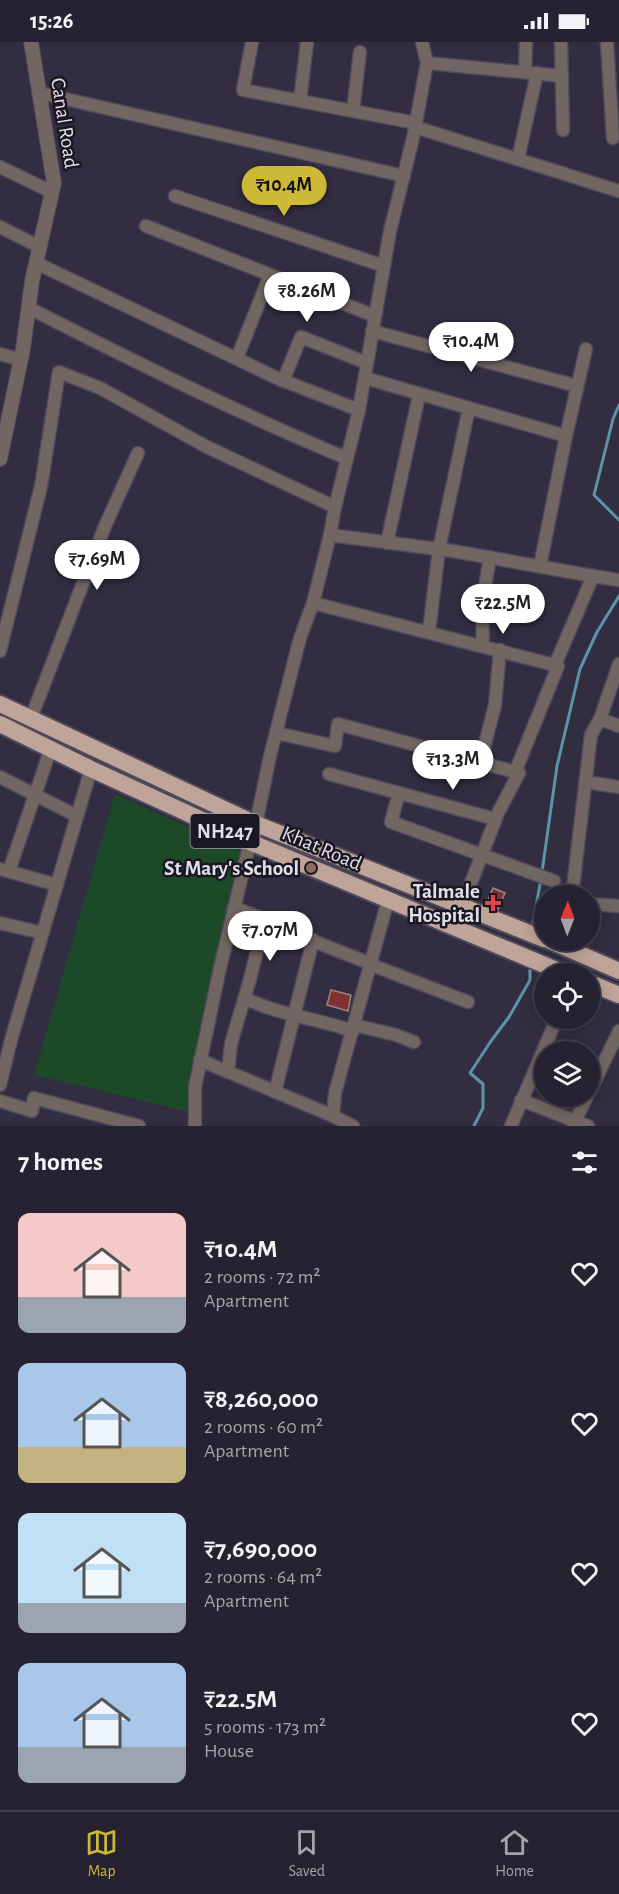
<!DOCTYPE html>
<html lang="en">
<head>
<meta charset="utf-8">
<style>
	:root { --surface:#262231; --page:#322f3d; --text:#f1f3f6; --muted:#a4a4ab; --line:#423f4d; --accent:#ceb838 }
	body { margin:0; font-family:"Alegreya Sans",sans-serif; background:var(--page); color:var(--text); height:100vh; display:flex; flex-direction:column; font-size:22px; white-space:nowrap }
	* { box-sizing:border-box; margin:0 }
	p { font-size:20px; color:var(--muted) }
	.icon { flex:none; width:33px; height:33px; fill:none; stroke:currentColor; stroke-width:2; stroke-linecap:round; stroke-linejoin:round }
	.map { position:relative; height:1084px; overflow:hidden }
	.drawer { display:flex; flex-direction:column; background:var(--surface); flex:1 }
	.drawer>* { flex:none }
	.needle { width:39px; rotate:1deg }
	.fabs { position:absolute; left:534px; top:843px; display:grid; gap:12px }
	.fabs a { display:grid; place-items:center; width:66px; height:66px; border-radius:50%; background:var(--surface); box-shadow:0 3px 15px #0003,0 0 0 2px var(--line); font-size:30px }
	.price { position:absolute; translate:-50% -51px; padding:0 14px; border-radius:21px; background:#fff; color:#222; font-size:20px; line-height:39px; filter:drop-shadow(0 2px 3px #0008) }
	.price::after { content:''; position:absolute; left:50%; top:36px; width:18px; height:14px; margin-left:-9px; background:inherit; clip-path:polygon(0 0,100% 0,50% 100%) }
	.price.selected { background:var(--accent); color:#111 }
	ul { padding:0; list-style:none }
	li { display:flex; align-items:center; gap:18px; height:150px; padding:0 18px }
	li span { display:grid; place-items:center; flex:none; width:168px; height:120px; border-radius:12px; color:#555 }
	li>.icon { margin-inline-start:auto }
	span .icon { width:72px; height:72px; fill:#fffc; stroke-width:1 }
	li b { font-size:26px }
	h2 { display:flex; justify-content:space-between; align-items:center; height:72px; padding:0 18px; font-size:26px }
	.status { display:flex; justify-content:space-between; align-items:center; height:42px; padding:0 30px; background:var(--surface); direction:ltr }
	.status svg { height:16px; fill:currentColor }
	.dock { display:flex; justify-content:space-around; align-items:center; height:84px; border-top:2px solid var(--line); background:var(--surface); font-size:16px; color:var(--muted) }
	.dock a { display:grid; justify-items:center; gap:3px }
	.dock .selected { color:var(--accent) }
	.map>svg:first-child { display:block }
</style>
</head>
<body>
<div class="status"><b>15:26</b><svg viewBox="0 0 49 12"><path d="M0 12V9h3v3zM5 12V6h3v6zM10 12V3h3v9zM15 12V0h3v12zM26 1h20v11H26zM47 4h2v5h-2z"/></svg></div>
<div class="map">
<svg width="619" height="1084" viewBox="0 0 619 1084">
	<rect width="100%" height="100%" fill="#332d41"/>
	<!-- green -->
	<polygon fill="#1c4a28" points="115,752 243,810 186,1069 34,1033"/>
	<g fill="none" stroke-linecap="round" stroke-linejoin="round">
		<!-- stream -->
		<g stroke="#5b94a8" stroke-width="3">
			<polyline points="619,363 613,377 594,453 619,478"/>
			<polyline points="542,830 557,724 580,627 597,590 619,554"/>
			<polyline points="532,886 541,837"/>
			<polyline points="474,1084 483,1066 483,1042 470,1031 491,999 509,975 530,938 530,923"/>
		</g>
	</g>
	<!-- building -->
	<g fill="#7e3232" stroke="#a18482" stroke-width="1.5">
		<polygon points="493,846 505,851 498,867 486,863"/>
		<polygon points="331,948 351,953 348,969 327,963"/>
	</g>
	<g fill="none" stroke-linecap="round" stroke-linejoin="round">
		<!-- minor casing -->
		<g stroke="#4f495c" stroke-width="15">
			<g id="minor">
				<polyline points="252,0 243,48 416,81"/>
				<polyline points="561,0 563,88"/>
				<polyline points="607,0 613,96"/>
				<polyline points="427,21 562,34"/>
				<polyline points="525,30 526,0"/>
				<polyline points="39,51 404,134"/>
				<polyline points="300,59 307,0"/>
				<polyline points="353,69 360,10"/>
				<polyline points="415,85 619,149"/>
				<polyline points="518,117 537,31"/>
				<polyline points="0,125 52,150"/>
				<polyline points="175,154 384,224"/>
				<polyline points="146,184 375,274"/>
				<polyline points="0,185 40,205"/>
				<polyline points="36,221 279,337 359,368"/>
				<path d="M29 266C133 319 238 371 346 416"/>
				<polyline points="372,289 577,344"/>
				<polyline points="0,312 21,318"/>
				<polyline points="237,316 270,233"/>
				<polyline points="365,336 566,394"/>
				<polyline points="283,339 301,295 367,321"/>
				<polyline points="330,493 453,509 593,534 555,623"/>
				<polyline points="387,501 419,353"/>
				<polyline points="540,524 566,394 586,307"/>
				<polyline points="593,534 619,538"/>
				<polyline points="313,561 558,624 516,728 519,731"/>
				<polyline points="429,589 439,507 469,366"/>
				<polyline points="483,603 482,563 490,515"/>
				<polyline points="0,609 41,444 59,330 100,346 207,405 335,465"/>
				<polyline points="31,676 105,484 138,411"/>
				<polyline points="600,677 619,622"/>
				<polyline points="276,691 335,704 338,682 519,731 498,771 462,864"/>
				<polyline points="480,721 495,663 500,608"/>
				<polyline points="329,732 495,777"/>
				<polyline points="0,735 77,774"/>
				<polyline points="586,740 619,745"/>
				<polyline points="399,751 391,780 554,839"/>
				<polyline points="256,782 270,714 300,596 313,561 330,493 335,465 359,368 390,189 413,96 427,21 422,0"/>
				<polyline points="0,827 57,843"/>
				<polyline points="9,829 51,706"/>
				<polyline points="572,854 591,693 600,677 619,684"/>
				<polyline points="590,862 619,864"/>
				<polyline points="234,866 265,877"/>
				<polyline points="0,881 43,891"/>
				<polyline points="369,922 468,960"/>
				<path d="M245 956C275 972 319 977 353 989"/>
				<polyline points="354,983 396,993 414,1000"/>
				<polyline points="200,1018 333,1074 335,1051 388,858"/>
				<polyline points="228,1030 231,1002 250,937 265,877 285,888 369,921"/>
				<polyline points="0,1043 11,998 91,727"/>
				<polyline points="590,1049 619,989"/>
				<polyline points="275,1050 313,898"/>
				<polyline points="521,1058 588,1084"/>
				<polyline points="0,1059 32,1069 34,1056 139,1084"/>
				<polyline points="333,1074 353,1084"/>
				<polyline points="195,1084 195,1045 220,926 250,800"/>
				<polyline points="511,1084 557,976"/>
				<polyline points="573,1084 587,1054"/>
			</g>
		</g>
		<!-- tertiary casing -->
		<g stroke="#4f495c" stroke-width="16">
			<polyline id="tertiary" points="0,417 23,307 32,239 54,141 31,0"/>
		</g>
		<!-- trunk casing -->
		<g stroke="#4f495c" stroke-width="20">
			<g id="trunk">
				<polyline points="0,662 256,782 544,897"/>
				<polyline points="0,682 91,727 250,800 566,932"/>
				<polyline points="548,898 619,929"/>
				<polyline points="590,941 619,953"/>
			</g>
		</g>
		<!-- minor -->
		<use href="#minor" stroke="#716661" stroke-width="12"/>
		<!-- tertiary -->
		<use href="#tertiary" stroke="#716661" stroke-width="14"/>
		<!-- trunk -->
		<use href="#trunk" stroke="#bea499" stroke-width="16"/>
	</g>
	<!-- markers -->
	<circle fill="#8d6e63" stroke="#1a1720" stroke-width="2" cx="311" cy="826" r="6"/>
	<path fill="#e0444e" stroke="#1a1720" stroke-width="2" d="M490 852h6v6h6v6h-6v6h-6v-6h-6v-6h6z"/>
	<g text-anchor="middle" stroke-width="5" stroke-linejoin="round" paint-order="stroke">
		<!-- shield labels -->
		<rect fill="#1a1720" stroke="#a5a2ae" stroke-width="1.5" x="190.5" y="772" width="69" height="34" rx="4.5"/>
		<g font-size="20" font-weight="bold" fill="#e1deeb">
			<text x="225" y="796">NH247</text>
		</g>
		<!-- street labels -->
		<g font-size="21" fill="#e1deeb" stroke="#1a1720">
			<text transform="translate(65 81) rotate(81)" y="7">Canal Road</text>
			<text transform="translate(322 806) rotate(23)" y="7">Khat Road</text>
		</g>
		<!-- poi labels -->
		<g font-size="21" font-weight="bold" fill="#e1deeb" stroke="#1a1720" text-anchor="end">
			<text x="299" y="833">St Mary's School</text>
			<text x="480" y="856">Talmale<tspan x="480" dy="24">Hospital</tspan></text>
		</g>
	</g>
</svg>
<div class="fabs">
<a><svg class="needle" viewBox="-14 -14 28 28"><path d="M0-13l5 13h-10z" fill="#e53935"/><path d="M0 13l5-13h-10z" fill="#a4a4ab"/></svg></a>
<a><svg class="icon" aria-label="locate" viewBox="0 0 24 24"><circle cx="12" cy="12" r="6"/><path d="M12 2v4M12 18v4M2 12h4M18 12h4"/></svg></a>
<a><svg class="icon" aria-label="layers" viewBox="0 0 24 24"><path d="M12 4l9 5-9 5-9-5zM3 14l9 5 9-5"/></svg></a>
</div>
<b class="price selected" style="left:284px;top:175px">₹10.4M</b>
<b class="price" style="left:307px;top:281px">₹8.26M</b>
<b class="price" style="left:471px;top:331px">₹10.4M</b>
<b class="price" style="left:97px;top:549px">₹7.69M</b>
<b class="price" style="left:503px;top:593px">₹22.5M</b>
<b class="price" style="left:453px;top:749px">₹13.3M</b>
<b class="price" style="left:270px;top:920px">₹7.07M</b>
</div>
<section class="drawer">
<h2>7 homes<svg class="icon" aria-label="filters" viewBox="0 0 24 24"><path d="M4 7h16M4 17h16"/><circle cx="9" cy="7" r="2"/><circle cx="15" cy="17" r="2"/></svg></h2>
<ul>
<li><span style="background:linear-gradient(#f6c9c9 70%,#9aa5b1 0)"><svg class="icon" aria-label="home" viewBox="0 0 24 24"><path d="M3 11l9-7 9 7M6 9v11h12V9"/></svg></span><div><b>₹10.4M</b><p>2 rooms · 72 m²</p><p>Apartment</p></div><svg class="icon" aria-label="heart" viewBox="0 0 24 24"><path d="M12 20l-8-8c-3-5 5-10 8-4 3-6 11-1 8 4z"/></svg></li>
<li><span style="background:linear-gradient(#a9c7e8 70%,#c2b280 0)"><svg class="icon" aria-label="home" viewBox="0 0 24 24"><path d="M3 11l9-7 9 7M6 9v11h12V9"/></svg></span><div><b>₹8,260,000</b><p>2 rooms · 60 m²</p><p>Apartment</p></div><svg class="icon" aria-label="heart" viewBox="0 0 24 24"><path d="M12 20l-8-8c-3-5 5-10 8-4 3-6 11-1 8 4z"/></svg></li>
<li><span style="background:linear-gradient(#bfe0f5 75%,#9aa5b1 0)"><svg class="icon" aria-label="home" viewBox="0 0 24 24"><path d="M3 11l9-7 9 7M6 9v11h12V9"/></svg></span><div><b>₹7,690,000</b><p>2 rooms · 64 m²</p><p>Apartment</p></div><svg class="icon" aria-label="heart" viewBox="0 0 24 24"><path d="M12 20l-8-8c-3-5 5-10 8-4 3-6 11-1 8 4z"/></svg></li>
<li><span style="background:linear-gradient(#a9c7e8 70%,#9aa5b1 0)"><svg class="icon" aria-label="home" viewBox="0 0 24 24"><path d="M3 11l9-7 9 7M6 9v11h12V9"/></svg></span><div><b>₹22.5M</b><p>5 rooms · 173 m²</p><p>House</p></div><svg class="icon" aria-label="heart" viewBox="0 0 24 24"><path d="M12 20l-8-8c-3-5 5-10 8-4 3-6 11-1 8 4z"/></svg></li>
</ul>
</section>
<nav class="dock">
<a class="selected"><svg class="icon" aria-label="map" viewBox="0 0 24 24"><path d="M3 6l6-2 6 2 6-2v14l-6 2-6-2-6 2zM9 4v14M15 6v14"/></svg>Map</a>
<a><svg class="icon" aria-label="saved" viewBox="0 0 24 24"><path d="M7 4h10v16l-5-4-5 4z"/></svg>Saved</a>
<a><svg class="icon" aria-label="home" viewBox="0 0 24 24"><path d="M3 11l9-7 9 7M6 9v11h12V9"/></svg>Home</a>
</nav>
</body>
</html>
